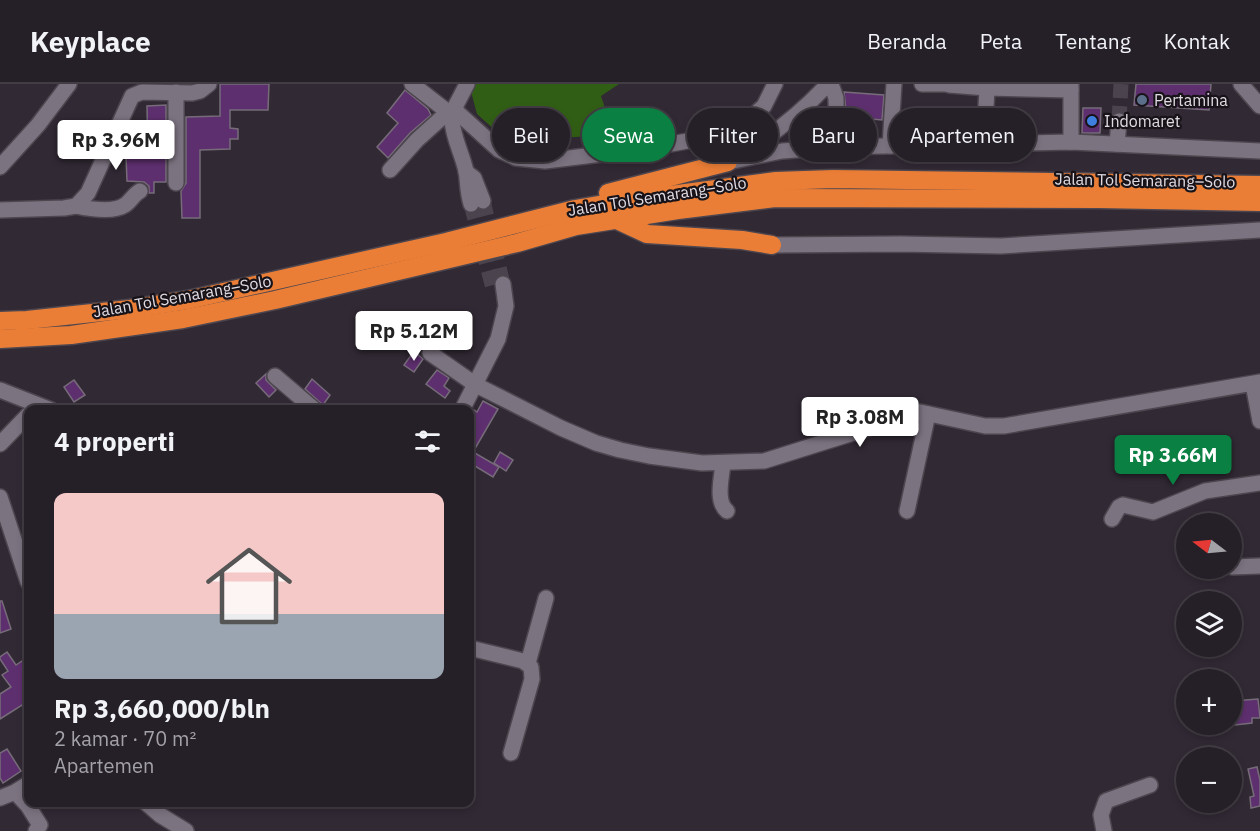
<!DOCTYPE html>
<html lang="id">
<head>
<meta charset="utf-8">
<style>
	:root { --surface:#251f27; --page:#312c33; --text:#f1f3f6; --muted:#a3a2a7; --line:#423d44; --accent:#0b8043 }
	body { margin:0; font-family:"IBM Plex Sans",sans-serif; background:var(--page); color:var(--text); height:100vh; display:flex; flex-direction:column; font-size:22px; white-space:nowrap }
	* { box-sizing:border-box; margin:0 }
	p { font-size:20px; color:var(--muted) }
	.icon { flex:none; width:33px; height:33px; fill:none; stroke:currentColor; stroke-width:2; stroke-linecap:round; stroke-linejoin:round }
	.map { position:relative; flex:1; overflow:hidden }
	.details { position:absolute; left:24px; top:321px; width:450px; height:402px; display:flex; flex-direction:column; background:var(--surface); border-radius:12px; box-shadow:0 3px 9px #0003,0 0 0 2px var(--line) }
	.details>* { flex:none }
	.banner { position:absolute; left:492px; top:24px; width:570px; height:54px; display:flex; gap:12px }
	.needle { width:39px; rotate:286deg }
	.controls { position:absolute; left:1176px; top:429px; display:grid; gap:12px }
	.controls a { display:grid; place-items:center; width:66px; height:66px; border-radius:50%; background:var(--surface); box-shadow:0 3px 9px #0003,0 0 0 2px var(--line); font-size:30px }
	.price { position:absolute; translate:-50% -51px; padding:0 14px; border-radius:6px; background:#fff; color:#222; font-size:20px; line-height:39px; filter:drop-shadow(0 2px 3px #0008) }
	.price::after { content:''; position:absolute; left:50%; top:36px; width:18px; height:14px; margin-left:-9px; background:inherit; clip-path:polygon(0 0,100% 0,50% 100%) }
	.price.on { background:var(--accent); color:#fff }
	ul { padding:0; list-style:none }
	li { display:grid; align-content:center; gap:12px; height:318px; padding:0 30px }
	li+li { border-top:2px solid var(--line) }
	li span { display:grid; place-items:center; height:186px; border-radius:12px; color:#555 }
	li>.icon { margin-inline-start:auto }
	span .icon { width:108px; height:108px; fill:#fffc; stroke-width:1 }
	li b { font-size:26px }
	h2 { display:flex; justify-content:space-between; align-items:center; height:72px; padding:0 30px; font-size:26px }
	.chip { padding:0 21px; border-radius:27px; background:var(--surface); box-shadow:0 3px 9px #0003,0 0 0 2px var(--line); font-size:21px; line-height:54px }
	.chip.on { background:var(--accent); color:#fff }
	header { display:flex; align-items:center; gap:36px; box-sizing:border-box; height:84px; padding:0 30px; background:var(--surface); border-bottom:2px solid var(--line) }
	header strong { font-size:28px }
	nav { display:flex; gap:33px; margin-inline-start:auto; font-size:21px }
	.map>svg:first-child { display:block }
</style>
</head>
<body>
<header>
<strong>Keyplace</strong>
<nav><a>Beranda</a><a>Peta</a><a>Tentang</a><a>Kontak</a></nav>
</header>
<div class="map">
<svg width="1260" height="747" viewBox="0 0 1260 747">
	<rect width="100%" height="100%" fill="#312934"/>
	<!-- forest -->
	<polygon fill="#315e15" points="469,0 619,0 601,12 614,51 517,56 496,47 477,30"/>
	<!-- building -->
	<g fill="#5e2f6f" stroke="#766c79" stroke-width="1.5">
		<polygon points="220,0 269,0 268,26 230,26 230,44 238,45 238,55 230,55 230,65 200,66 200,134 182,134 181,107 186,99 186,33 220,32"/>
		<polygon points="1136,0 1211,0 1209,26 1134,21"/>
		<polygon points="405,6 428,25 431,31 410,49 388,74 377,63 398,39 387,29"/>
		<polygon points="844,8 884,11 882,36 850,33 850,26 846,26"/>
		<polygon points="166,21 166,98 154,98 154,109 149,109 149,102 144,98 127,97 126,72 148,71 147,22"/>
		<polygon points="1083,24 1101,24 1100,49 1082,49"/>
		<polygon points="414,267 423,275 414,288 404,281"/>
		<polygon points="437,286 449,294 444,302 450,307 445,314 426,300"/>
		<polygon points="266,290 266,296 276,306 269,313 256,299"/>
		<polygon points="312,295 330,311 323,321 305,305"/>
		<polygon points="74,296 85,311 74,318 64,303"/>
		<polygon points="483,317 498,325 473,368 499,383 493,393 470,379 470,334 474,326 477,328"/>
		<polygon points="500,368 513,376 506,387 494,379"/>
		<polygon points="0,517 2,517 11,545 0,549"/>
		<polygon points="7,568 16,581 28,573 28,631 22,621 0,635 0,610 11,603 2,591 8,587 0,575 0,573"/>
		<polygon points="1258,615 1260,634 1252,634 1252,639 1235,641 1233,617"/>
		<polygon points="7,665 21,687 3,699 0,694 0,669"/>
		<polygon points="1257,683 1260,696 1260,722 1251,724 1250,713 1254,712 1248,685"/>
	</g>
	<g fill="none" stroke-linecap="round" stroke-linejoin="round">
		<!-- minor-tunnel -->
		<g stroke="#4b444e" stroke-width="15" stroke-dasharray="15 8" stroke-linecap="butt">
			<polyline points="1119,37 1121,0"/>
			<polyline points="483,117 503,200"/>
			<polyline points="471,120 493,204"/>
		</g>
		<!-- minor casing -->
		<g stroke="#4d464f" stroke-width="18">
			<g id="minor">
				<polyline points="412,0 448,28 457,28 499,66 516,74 545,77 643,65 704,54 747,37 764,22 775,0"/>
				<path d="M467 0 455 23 457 28 452 36C453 54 462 69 466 87 468 98 467 107 471 120"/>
				<polyline points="831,0 836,14 837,63"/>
				<polyline points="922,0 949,0"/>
				<polyline points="1241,0 1260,22"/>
				<polyline points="949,1 987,4 984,61"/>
				<polyline points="987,4 1071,6"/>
				<polyline points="1071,58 1071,0"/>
				<polyline points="1117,60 1119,37"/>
				<polyline points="890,62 894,0"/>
				<path d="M738 72C772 52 802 28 828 0"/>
				<polyline points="728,78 782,67 837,63 1071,58 1260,67"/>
				<polyline points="0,83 38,41 69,0"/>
				<polyline points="390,86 417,56 448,28"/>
				<polyline points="466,88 474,94 483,117"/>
				<polyline points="176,99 176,8"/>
				<path d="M76 122C90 125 113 129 125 121 131 117 134 110 140 107"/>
				<polyline points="0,126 64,124 76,122 88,109 132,12 142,8 192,9 200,7 209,0"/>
				<polyline points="772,161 901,160 1001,162 1260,146"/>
				<polyline points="430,269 476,301 561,344 596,359 620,366 649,372 702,379 764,377 920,328 985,342 1004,342 1260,298"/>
				<polyline points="275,292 315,326"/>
				<polyline points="1253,300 1260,337"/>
				<polyline points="0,306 51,326"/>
				<polyline points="462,326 498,255 506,222 503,200"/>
				<polyline points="0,360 28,331"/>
				<path d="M723 379C722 393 715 417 727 427"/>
				<polyline points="0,413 28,498"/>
				<polyline points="907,427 928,330"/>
				<polyline points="1112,435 1119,423 1123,421 1153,428 1205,407 1260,399"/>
				<polyline points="1232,483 1260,482"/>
				<polyline points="470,564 523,577 531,583 532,595 511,669"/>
				<polyline points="528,579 546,514"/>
				<polyline points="15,708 28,722 40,741 36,747"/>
				<polyline points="0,714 15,708 28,700"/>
				<polyline points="145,718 160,731 186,747"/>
				<polyline points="1104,747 1101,731 1106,717 1150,701"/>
			</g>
		</g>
		<!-- highway casing -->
		<g stroke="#4d464f" stroke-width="21">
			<g id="highway">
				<polyline points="608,109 728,78"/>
				<polyline points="617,136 647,150 742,156 772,161"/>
				<polyline points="0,237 27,236 130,225 188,216 446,158 575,125 610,119 776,97 833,95 1260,101"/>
				<polyline points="0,255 71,251 183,235 275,216 517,159 576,142 678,126 775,114 1099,115 1260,118"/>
			</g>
		</g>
		<!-- minor -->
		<use href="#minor" stroke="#7c7380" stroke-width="15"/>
		<!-- highway -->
		<use href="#highway" stroke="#eb7e36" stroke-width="18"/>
	</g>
	<!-- markers -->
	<circle fill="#5c6f8a" stroke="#171318" stroke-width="2" cx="1142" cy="16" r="6"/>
	<circle fill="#3f7fe0" stroke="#171318" stroke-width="2" cx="1092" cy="37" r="6"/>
	<g text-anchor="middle" stroke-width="4.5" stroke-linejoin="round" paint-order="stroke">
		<!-- poi labels -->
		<g font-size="16" fill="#e0dbe2" stroke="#171318" text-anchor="start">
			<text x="1154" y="22">Pertamina</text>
			<text x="1104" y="43">Indomaret</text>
		</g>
		<!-- street labels -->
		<g font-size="16" fill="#e0dbe2" stroke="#171318">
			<text transform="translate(1145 96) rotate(1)" y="6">Jalan Tol Semarang–Solo</text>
			<text transform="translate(657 112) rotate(-9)" y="6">Jalan Tol Semarang–Solo</text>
			<text transform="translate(182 212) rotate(-10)" y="6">Jalan Tol Semarang–Solo</text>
		</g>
	</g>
</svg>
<div class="controls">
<a><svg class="needle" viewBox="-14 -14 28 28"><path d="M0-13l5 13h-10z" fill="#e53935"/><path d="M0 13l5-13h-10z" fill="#a3a2a7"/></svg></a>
<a><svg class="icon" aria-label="layers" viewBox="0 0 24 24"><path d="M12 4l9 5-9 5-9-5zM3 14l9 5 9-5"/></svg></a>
<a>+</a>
<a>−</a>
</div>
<b class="price" style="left:116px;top:87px">Rp 3.96M</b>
<b class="price" style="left:414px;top:278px">Rp 5.12M</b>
<b class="price" style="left:860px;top:364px">Rp 3.08M</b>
<b class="price on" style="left:1173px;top:402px">Rp 3.66M</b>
<div class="banner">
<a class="chip">Beli</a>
<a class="chip on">Sewa</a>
<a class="chip">Filter</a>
<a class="chip">Baru</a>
<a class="chip">Apartemen</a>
</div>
<section class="details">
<h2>4 properti<svg class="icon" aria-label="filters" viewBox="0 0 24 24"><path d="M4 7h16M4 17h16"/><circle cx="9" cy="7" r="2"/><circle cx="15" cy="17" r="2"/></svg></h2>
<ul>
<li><span style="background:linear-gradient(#f6c9c9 65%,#9aa5b1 0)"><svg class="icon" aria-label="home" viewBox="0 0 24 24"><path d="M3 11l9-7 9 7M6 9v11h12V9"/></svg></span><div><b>Rp 3,660,000/bln</b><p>2 kamar · 70 m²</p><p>Apartemen</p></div></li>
</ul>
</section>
</div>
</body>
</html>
